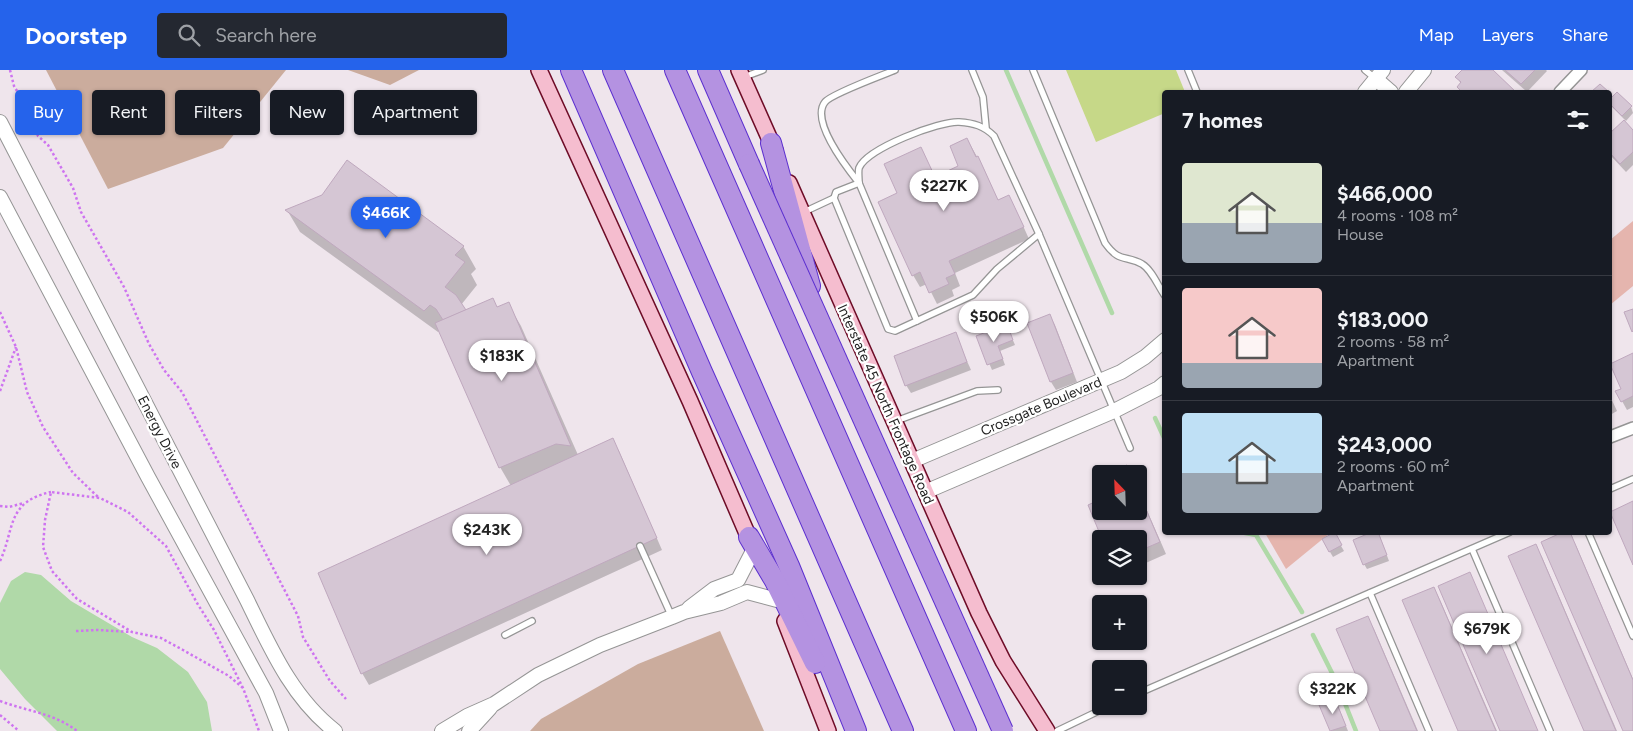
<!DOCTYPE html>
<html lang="en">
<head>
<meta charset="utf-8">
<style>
	:root { --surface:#171b24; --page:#242831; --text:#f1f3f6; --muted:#9ea1a6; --line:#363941; --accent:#2563eb }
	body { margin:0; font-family:Figtree,sans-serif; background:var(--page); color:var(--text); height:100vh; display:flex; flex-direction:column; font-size:19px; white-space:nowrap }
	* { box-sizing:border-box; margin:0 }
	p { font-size:16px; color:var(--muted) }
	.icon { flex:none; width:28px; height:28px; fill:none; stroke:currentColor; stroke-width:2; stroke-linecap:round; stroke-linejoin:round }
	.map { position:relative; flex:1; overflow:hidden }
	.sheet { position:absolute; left:1162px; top:20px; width:450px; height:445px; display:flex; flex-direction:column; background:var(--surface); border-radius:5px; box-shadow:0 1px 4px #0004 }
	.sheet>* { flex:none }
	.banner { position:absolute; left:15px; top:20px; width:475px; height:45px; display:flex; gap:10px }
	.needle { width:32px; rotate:337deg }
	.fabs { position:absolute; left:1092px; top:395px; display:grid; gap:10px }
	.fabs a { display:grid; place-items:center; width:55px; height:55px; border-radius:5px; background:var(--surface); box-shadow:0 1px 4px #0004; font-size:25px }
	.price { position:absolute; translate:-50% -42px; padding:0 11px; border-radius:18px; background:#fff; color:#222; font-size:16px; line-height:32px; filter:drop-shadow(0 1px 2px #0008) }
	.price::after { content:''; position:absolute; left:50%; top:30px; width:15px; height:11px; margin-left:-8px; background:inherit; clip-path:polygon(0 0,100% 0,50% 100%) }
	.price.on { background:var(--accent); color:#fff }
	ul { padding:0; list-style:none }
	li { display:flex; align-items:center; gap:15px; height:125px; padding:0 20px }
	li+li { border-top:1px solid var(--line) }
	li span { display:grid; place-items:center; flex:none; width:140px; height:100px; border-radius:5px; color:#555 }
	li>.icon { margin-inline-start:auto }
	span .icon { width:60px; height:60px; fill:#fffc; stroke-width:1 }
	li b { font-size:21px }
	h2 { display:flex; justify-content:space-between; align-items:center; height:60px; padding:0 20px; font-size:21px }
	.pill { padding:0 18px; border-radius:5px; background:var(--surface); box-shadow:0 1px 4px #0004; font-size:18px; line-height:45px }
	.pill.on { background:var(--accent); color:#fff }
	header { display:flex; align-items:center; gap:30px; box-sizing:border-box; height:70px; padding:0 25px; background:var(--accent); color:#fff }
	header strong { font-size:24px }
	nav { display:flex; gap:28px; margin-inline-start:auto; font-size:18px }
	.search { width:350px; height:45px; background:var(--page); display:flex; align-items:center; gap:12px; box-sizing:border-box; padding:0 18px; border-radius:5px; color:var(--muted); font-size:19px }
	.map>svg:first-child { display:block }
</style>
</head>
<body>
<header>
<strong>Doorstep</strong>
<div class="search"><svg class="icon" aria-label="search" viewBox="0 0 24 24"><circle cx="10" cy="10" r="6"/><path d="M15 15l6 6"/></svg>Search here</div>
<nav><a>Map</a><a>Layers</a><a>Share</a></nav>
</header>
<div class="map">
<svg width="1633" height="661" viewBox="0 0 1633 661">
	<rect width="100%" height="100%" fill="#efe5ec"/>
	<!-- grass -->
	<g fill="#e5b5ae">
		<polygon points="1633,151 1633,216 1610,235 1610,170"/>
		<polygon points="1265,463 1330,463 1286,499"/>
	</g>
	<!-- forest -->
	<g fill="#cbac9d">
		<polygon points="46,0 286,0 223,78 108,119"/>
		<polygon points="348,0 419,0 390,15"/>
		<polygon points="720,561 764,661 530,661 541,649 638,594"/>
	</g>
	<!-- pitch -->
	<polygon fill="#c6d888" points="1066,0 1176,0 1185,22 1165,22 1165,43 1096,72"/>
	<!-- water -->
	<polygon fill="#b0d9a8" points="25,502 41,505 71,531 132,567 157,578 188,602 207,632 212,661 57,661 25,629 0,599 0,533 11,511"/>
	<!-- shadow -->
	<g fill="#0003">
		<polygon points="1464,0 1491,0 1514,22 1461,22 1458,17 1461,14 1457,7"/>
		<polygon points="1502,0 1546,0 1547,1 1527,22"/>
		<polygon points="1610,31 1631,37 1633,43 1626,51 1612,37"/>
		<polygon points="1633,62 1633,95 1626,102 1610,85 1610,65"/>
		<polygon points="967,69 984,99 998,131 1015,138 1029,169 955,203 960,216 952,220 954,226 937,234 927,214 920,217 913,205 899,124 921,79 935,108 960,96"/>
		<polygon points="287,140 463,176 476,199 471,204 477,215 461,235 465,242 497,238 508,234 521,256 578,385 612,370 619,381 662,480 369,615 362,603 511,416 500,397 440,260 438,262 300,162"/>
		<polygon points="1050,246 1055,255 1077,312 1056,320 1051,312 1029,254"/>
		<polygon points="1009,261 1015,275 1000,281 1005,295 992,300 978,267"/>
		<polygon points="955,264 971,300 911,323 906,315"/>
		<polygon points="1633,285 1633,337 1627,340 1622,331 1622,319"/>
		<polygon points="1610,326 1617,341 1610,345"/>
		<polygon points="1139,422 1166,484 1139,496 1139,469 1089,436 1101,431 1101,441 1139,441"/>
		<polygon points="1334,464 1344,481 1333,487 1323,470"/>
		<polygon points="1380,467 1389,491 1367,499 1364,494"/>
		<polygon points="1575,473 1633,609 1633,661 1624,661"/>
		<polygon points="1535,475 1542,487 1617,661 1585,661"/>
		<polygon points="1434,518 1440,530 1497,661 1460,661"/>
		<polygon points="1367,547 1374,559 1418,661 1381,661"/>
		<polygon points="1335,630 1338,636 1348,661 1331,661 1321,636"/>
	</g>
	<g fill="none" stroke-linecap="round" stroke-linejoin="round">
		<!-- stream -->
		<g stroke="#b0d9a8" stroke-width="4.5">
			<polyline points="1006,0 1112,243"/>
			<polyline points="1155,348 1165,370"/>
			<polyline points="1240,462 1256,465 1302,542"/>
			<polyline points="1313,565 1336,611 1356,661"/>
		</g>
	</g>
	<!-- building -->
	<g fill="#d5c6d4" stroke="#bfa8be">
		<polygon points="1462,0 1493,0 1516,22 1462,22 1457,17 1461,12 1455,7"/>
		<polygon points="1505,0 1535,0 1521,14"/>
		<polygon points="1600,14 1609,22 1591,22"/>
		<polygon points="1617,22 1632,36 1622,46 1610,34 1610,29"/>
		<polygon points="1624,50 1633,60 1633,82 1620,94 1610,83 1610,63"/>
		<polygon points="967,68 976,87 978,86 998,130 1009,125 1024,157 949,191 955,204 946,208 949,214 929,223 920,202 912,206 878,132 897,123 884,94 921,77 935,107 958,96 950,76"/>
		<polygon points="347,90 464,176 455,185 465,192 445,217 456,225 466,240 443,250 436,239 430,235 424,241 285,140 322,125"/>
		<polygon points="493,228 497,237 509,232 571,376 556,374 499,398 435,253"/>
		<polygon points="1633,239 1633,261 1632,262 1624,242"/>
		<polygon points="1050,244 1073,303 1050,312 1027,253"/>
		<polygon points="1007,254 1013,270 998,276 1003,289 987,295 976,266"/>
		<polygon points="956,262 967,292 905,316 894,286"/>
		<polygon points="1633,283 1633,326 1621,332 1615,321 1621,319 1610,294"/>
		<polygon points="613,368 657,468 361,604 318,503"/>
		<polygon points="1127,395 1131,404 1106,404"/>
		<polygon points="1139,423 1160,472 1139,481 1139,469 1102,469 1088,435 1101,429 1101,441 1139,441"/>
		<polygon points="1633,431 1633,495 1610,442"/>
		<polygon points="1335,462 1342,475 1329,482 1322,469"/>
		<polygon points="1372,462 1378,462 1387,485 1363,495 1353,470"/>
		<polygon points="1563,462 1570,462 1633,610 1633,661 1623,661 1541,472"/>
		<polygon points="1536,474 1616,661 1584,661 1508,486"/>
		<polygon points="1470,502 1538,661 1500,661 1438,516"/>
		<polygon points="1434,517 1496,661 1458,661 1402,530"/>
		<polygon points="1368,546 1417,661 1380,661 1336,559"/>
		<polygon points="1335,629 1346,656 1330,661 1319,635"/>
	</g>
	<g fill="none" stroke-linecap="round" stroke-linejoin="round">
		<!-- service casing -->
		<g stroke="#959595" stroke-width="8">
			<g id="service">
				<path d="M895 0C883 5 831 24 825 32 810 51 847 98 859 113L917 251"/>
				<polyline points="972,0 983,27 986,58"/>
				<path d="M1033 0 1105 173C1119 193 1126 185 1142 194 1152 200 1158 216 1165 226"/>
				<polyline points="1188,0 1197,22"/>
				<polyline points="1365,0 1376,9"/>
				<polyline points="744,7 763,0"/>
				<polyline points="859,113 836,122 834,128 888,259 895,261 973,225 997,199 1039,164 1130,378"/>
				<path d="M859 113C859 109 858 102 859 98 867 78 940 51 959 52 974 53 984 56 994 66L1039 164"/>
				<polyline points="804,142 834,128"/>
				<polyline points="896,351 977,321 998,320"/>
				<polyline points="1610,419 1633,409"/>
				<polyline points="1588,462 1633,566"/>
				<polyline points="640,476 672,547"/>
				<polyline points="1472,479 1550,661"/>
				<polyline points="1370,523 1429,661"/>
				<polyline points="505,565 532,551"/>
				<polyline points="1139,623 1510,462"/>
				<polyline points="1057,661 1109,636"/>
			</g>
		</g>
		<!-- minor casing -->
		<g stroke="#959595" stroke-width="14">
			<g id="minor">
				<polyline points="1560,22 1581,0"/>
				<polyline points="1610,367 1633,358"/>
			</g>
		</g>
		<!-- tertiary casing -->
		<g stroke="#959595" stroke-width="16">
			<g id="tertiary">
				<polyline points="1376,9 1391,22"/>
				<polyline points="1365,22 1383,0"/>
				<polyline points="1406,22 1424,0"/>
				<path d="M0 52 247 530C270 577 292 628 335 661"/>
				<polyline points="0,127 148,407 266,623 281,661"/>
				<polyline points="912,391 1121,302 1145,287 1165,270"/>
				<polyline points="925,422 1114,341 1159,318 1165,313"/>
				<polyline points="689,538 714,519 738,510 754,479"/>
				<polyline points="442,661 467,646 494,634 538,605 600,575 672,547 684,542 721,533 747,522 777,530"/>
				<polyline points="469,661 490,638"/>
			</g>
		</g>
		<!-- secondary casing -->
		<g stroke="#6e0c27" stroke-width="18">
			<g id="secondary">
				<polyline points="539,0 690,331 752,475"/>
				<polyline points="739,0 775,81"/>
				<polyline points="789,113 979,543 1003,591 1047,661"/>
				<polyline points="785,551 828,661"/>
			</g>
		</g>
		<!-- motorway casing -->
		<g stroke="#5c30cf" stroke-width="22">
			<g id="motorway">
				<polyline points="571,0 702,302 789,496 856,661"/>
				<polyline points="613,0 903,661"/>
				<polyline points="675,0 966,661"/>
				<polyline points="708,0 749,94"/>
				<polyline points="771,73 810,216"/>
				<polyline points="749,467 775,511 815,593"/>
			</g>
		</g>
		<!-- path -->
		<g stroke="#ce74f0" stroke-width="2.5" stroke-dasharray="2.5 2.5" stroke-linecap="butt">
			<polyline points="10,0 14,16 23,31 38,66 48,75 73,118 81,142 124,217 149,274 164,300 182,322 285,521 298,546 303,567 330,611 346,629"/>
			<polyline points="0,242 16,277 27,322 43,357 73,403 98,427"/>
			<polyline points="0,321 16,277"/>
			<polyline points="0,436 9,437 24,433"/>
			<path d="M0 491C15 459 6 432 51 422"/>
			<polyline points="76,561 98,560 131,562"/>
			<polyline points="243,618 229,606 183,580 161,568 132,562 77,529 52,501 43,477 45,450 51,422 100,428 128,442 166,476 197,533 214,560 243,618 259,661"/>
			<path d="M0 631C26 641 54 643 77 661"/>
			<polyline points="0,645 19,661"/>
		</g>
		<!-- service -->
		<use href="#service" stroke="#fff" stroke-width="5.5"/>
		<!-- minor -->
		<use href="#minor" stroke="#fff" stroke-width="11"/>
		<!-- tertiary -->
		<use href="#tertiary" stroke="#fff" stroke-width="14"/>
		<!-- secondary -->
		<use href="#secondary" stroke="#f5bdcf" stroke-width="15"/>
		<!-- motorway -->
		<use href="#motorway" stroke="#b492e1" stroke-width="20"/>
		<!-- motorway-bridge casing -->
		<g stroke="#5c30cf" stroke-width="22" stroke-linecap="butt">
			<polyline id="motorway-bridge" points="749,94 1003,661"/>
		</g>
		<!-- motorway-bridge -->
		<use href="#motorway-bridge" stroke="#b492e1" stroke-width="20"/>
	</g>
	<g text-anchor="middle" stroke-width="4.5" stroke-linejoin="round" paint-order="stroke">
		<!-- street labels -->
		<g font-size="14" fill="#1e1e1e" stroke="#fff">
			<text transform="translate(886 334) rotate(66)" y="5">Interstate 45 North Frontage Road</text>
			<text transform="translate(1041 336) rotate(-23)" y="5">Crossgate Boulevard</text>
			<text transform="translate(160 362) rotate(63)" y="5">Energy Drive</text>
		</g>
	</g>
</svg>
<div class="fabs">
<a><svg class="needle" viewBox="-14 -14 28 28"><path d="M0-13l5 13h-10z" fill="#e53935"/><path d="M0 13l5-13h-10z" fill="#9ea1a6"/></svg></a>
<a><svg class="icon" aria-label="layers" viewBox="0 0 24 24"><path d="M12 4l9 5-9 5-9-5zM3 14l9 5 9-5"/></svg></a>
<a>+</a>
<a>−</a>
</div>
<b class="price" style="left:944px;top:142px">$227K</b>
<b class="price on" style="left:386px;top:169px">$466K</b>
<b class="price" style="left:994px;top:273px">$506K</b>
<b class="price" style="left:502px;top:312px">$183K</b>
<b class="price" style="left:487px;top:486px">$243K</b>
<b class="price" style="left:1487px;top:585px">$679K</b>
<b class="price" style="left:1333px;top:645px">$322K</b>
<div class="banner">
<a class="pill on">Buy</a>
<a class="pill">Rent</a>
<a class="pill">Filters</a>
<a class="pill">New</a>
<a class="pill">Apartment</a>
</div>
<section class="sheet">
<h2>7 homes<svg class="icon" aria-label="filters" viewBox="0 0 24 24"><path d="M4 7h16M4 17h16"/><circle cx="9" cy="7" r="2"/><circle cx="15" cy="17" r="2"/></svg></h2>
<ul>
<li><span style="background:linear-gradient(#dfe7d0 60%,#9aa5b1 0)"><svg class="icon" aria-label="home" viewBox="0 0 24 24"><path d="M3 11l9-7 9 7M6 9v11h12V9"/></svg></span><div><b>$466,000</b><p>4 rooms · 108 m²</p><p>House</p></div></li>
<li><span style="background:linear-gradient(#f6c9c9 75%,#9aa5b1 0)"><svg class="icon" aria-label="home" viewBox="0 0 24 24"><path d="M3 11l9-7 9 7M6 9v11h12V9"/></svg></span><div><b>$183,000</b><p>2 rooms · 58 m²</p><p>Apartment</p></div></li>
<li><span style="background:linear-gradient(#bfe0f5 60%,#9aa5b1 0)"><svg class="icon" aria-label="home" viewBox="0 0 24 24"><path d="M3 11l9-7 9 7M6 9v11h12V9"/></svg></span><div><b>$243,000</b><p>2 rooms · 60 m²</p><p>Apartment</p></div></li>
</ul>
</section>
</div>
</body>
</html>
